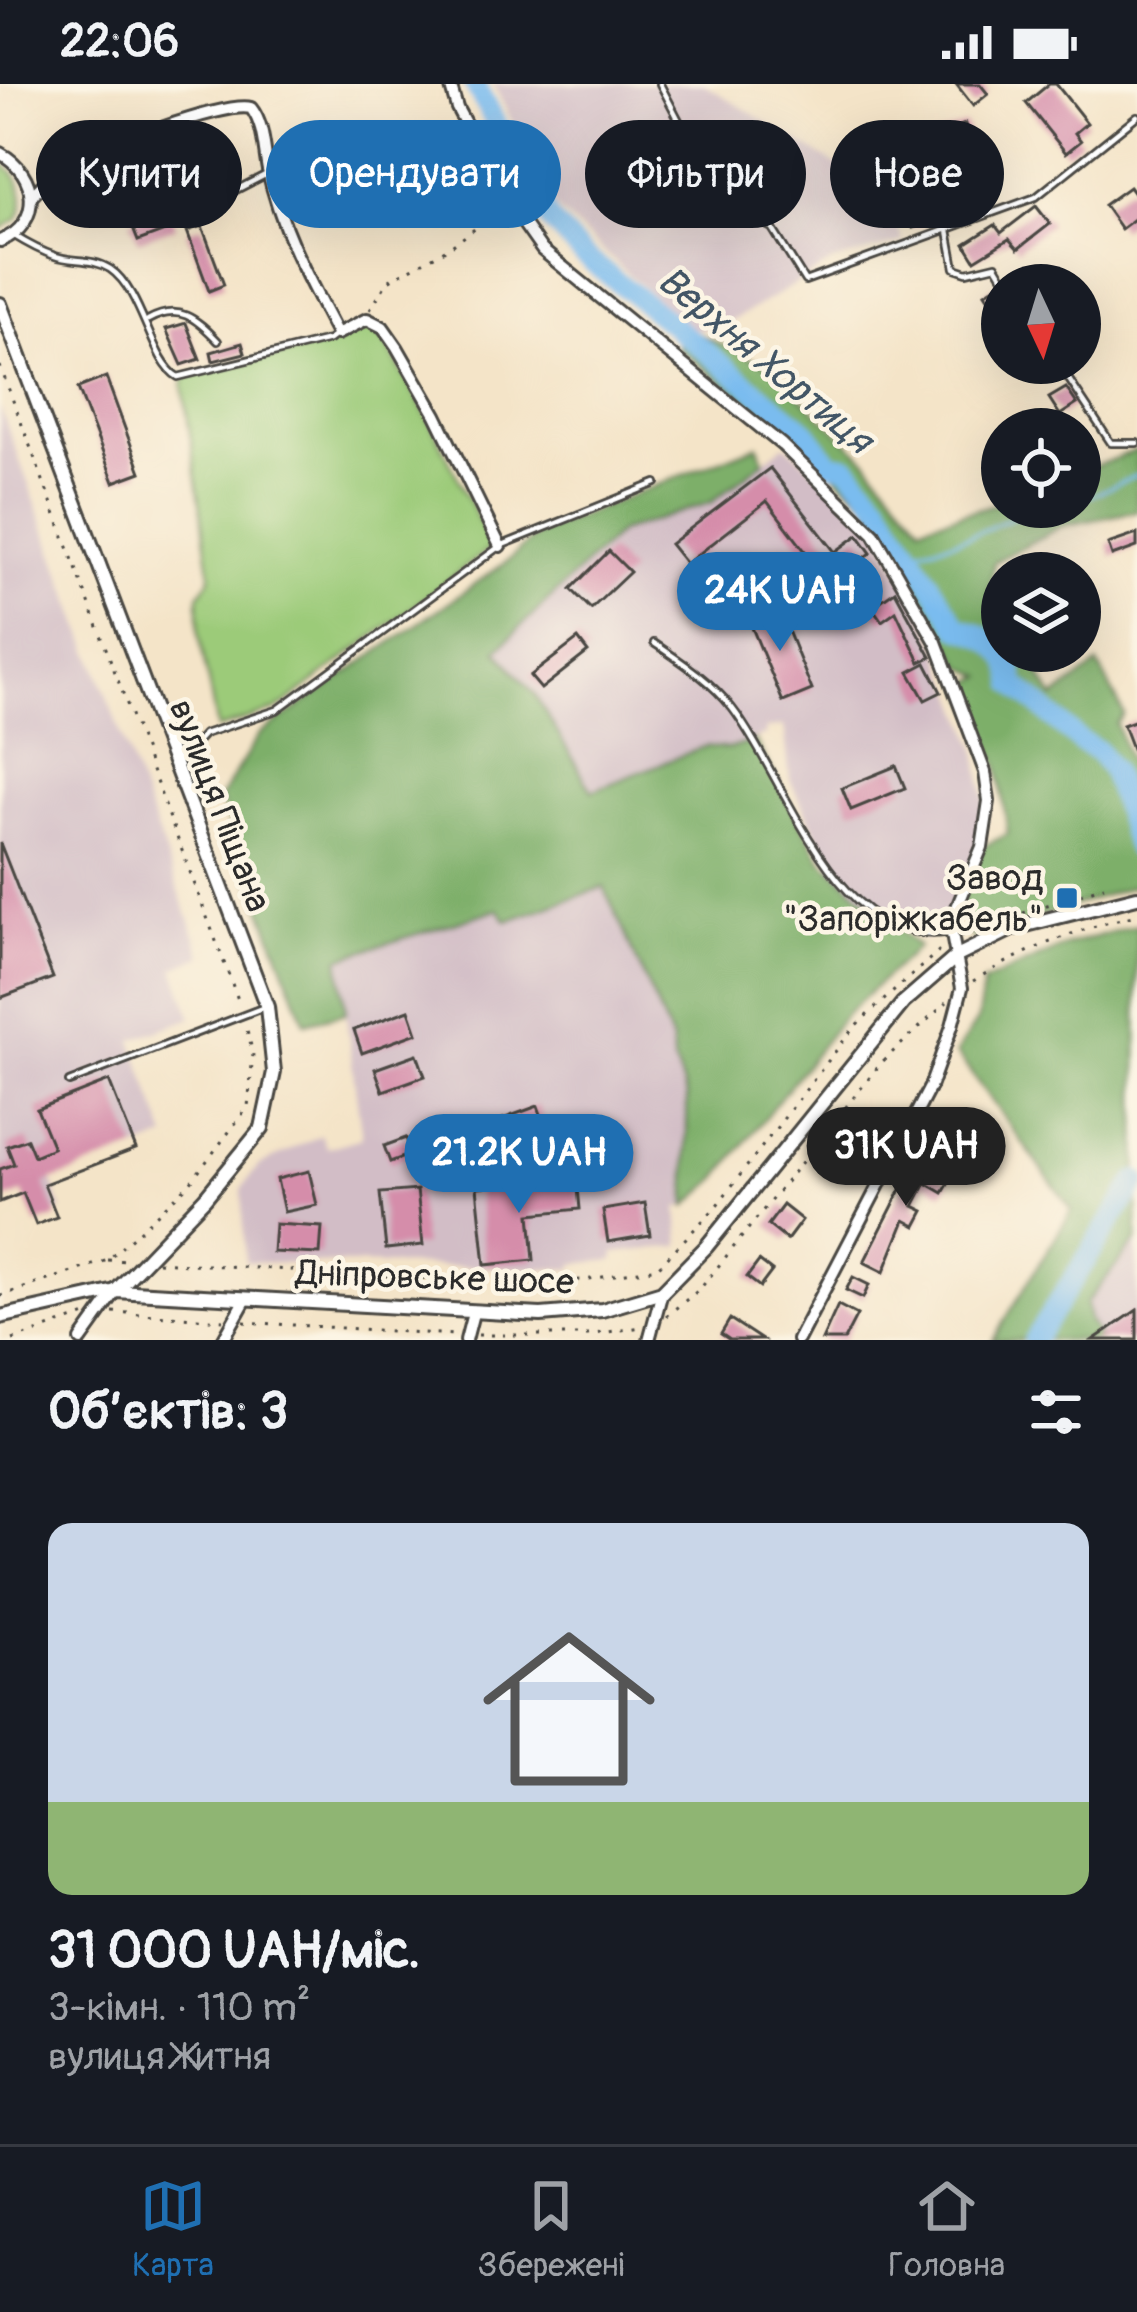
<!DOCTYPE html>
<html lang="uk">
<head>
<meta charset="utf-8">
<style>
	:root { --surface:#171b24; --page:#20242c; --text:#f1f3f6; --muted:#9ea1a6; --line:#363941; --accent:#1f6fb2 }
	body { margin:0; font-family:Pangolin,sans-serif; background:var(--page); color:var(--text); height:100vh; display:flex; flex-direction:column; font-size:45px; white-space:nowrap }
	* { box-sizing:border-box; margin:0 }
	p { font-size:39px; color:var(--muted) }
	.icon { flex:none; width:66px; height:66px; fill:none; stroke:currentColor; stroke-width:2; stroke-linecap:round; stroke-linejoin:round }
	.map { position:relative; height:1256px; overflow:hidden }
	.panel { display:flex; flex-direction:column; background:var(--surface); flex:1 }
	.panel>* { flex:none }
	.hud { position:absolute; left:36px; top:36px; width:1065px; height:108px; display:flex; gap:24px }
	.needle { width:78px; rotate:176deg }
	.buttons { position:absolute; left:981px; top:180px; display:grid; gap:24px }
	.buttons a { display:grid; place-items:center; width:120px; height:120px; border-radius:50%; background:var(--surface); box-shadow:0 12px 48px #0002; font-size:60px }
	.price { position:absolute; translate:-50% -102px; padding:0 27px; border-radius:42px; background:var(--accent); color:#fff; font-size:39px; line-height:78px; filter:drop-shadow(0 3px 6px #0008) }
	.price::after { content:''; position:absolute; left:50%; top:72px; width:36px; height:27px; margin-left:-18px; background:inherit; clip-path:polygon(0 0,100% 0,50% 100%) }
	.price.on { background:#222; color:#fff }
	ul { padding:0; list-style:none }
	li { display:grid; align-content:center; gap:24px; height:636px; padding:0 48px }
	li+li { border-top:3px solid var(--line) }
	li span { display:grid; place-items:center; height:372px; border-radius:24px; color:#555 }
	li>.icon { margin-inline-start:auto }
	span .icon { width:216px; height:216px; fill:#fffc; stroke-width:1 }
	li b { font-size:51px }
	h2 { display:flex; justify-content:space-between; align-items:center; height:144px; padding:0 48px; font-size:51px }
	.pill { padding:0 42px; border-radius:54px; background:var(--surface); box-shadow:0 12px 48px #0002; font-size:42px; line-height:108px }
	.pill.on { background:var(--accent); color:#fff }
	.status { display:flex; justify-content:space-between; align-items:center; height:84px; padding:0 60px; background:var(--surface); direction:ltr }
	.status svg { height:33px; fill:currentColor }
	.tab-bar { display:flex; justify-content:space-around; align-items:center; height:168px; border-top:3px solid var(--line); background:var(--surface); font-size:33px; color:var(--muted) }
	.tab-bar a { display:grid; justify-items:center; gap:6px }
	.tab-bar .on { color:var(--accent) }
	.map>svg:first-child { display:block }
</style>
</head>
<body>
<div class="status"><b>22:06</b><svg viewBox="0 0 49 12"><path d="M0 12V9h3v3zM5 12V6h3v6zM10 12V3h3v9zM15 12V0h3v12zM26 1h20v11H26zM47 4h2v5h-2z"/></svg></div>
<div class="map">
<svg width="1137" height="1256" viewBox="0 0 1137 1256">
	<rect width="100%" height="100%" fill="#fcf5e5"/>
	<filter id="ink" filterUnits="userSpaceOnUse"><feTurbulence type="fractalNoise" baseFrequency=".00833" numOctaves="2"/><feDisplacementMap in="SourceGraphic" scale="24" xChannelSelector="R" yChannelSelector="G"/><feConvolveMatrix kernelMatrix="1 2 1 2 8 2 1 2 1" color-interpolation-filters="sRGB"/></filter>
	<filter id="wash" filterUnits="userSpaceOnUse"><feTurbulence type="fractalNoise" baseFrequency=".004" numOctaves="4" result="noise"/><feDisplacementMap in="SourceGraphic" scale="48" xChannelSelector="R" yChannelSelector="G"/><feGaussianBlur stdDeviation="2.7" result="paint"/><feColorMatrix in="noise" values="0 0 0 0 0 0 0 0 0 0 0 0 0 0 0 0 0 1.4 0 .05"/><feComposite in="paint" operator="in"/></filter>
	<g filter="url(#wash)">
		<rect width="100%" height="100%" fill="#f4e4c8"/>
		<!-- industrial -->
		<g fill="#d2bdc6">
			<polygon points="493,0 704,0 849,89 858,113 882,102 903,158 833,178 720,244 690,246 556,124"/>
			<polygon points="0,323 203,872 174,884 192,934 132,956 167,1054 52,1096 62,1126 37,1135 25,1103 0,1112"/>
			<polygon points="785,360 878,445 936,558 976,662 988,735 951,831 925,856 862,816 833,783 790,696 784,642 766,645 765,651 728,665 706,662 592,707 535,611 497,566 619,448 712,418"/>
			<polygon points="604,802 672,957 673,974 687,1013 687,1122 678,1123 681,1162 615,1169 614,1176 574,1180 573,1185 245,1178 242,1105 258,1082 321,1051 327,1064 362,1054 338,874 498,825 507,837"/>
			<polygon points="1137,1156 1137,1256 1100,1256 1089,1237 1086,1219"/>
		</g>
		<!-- green -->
		<g fill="#9ccb79" stroke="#647b52" stroke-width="3">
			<path d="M0 77C20 90 30 113 17 136L0 145Z"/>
			<polygon points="370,242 378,246 428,334 492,463 277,626 217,645 199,549 199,511 211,493 183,302 185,292 337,258"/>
		</g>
		<!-- forest -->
		<g fill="#7daf69" stroke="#546d4a" stroke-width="3">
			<polygon points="690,246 768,282 868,377 921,441 1002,418 1002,423 1080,423 1080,388 1137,366 1137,427 1062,442 994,478 989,509 1002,530 1002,567 1025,567 1054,614 1098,580 1124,630 1116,640 1137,699 1137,801 972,855 961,812 982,763 1008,750 998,681 964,602 984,592 963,583 866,418 795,355 677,263"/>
			<polygon points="758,361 764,377 712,418 619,448 497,566 535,611 592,707 706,662 728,665 755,657 822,776 918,863 844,932 716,1096 687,1122 687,1013 673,974 672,957 604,803 507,837 498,825 339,874 346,929 305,939 220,714 259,651 505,479 540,448"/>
			<polygon points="1137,841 1137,1156 1086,1219 1089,1237 1100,1256 993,1256 1072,1126 956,969 978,935 983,899 1067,861"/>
		</g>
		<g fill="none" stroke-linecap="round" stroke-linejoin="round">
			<!-- stream -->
			<g stroke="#7abcef" stroke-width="3">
				<polyline points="1080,410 1091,412 1137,391"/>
				<path d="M910 465C948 465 999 440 1035 423"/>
			</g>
			<!-- river -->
			<g stroke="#7abcef" stroke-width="21">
				<path d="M474 0 549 135 582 170 804 345 830 379 847 382 880 420 958 543C988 551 1013 567 1015 600L1081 658 1098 667 1112 687 1137 765"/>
				<polyline points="1034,1256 1137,1097"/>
			</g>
		</g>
		<g id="blocks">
			<!-- building -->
			<g fill="#d58daa">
				<polygon points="956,0 980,0 988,10 973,22"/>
				<polygon points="1049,0 1056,0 1087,39 1075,49 1081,57 1066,69 1026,19"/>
				<polygon points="965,40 974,63 920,83 938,135 913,144 894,93 859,106 851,82"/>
				<polygon points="1129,103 1137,114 1137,133 1121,145 1104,121"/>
				<polygon points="1036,122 1050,140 1018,165 1009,155 975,176 965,160 995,141 1001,149"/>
				<polygon points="168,123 176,143 138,157 130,137"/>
				<polygon points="202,142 224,201 209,207 187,147"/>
				<polygon points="999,200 1002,204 1002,235 985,209"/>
				<polygon points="186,239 200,275 182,281 166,245"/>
				<polygon points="242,259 245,269 213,277 211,268"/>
				<polygon points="106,293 141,388 114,398 78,304"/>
				<polygon points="1066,304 1077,320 1060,331 1049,314"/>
				<polygon points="770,384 835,468 858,451 871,469 849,486 856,495 837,509 767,417 686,480 670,460"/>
				<polygon points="1137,450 1137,463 1112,472 1108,460"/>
				<polygon points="609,467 630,488 591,525 571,505"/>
				<polygon points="895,507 931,573 920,578 896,527 882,537 872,523"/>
				<polygon points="778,522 812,606 783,618 748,534"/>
				<polygon points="578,555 588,568 541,605 530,592"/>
				<polygon points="926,579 941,608 925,616 909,588"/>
				<polygon points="1137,636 1137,675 1136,675 1123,641"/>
				<polygon points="896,682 905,704 851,726 842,704"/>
				<polygon points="0,759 53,894 0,914"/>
				<polygon points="409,926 417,949 362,969 354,946"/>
				<polygon points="417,970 425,992 383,1007 375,985"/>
				<polygon points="109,997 136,1065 44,1100 57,1133 36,1141 23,1109 0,1118 0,1085 14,1080 7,1062 27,1055 34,1072 53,1064 37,1025"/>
				<polygon points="538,1022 545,1041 482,1064 475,1045"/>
				<polygon points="964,1052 980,1060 972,1075 957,1067"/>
				<polygon points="406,1054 412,1070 390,1078 384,1062"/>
				<polygon points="926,1065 941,1072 934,1089 950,1097 943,1109 926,1099 914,1122 924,1127 916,1142 905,1136 884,1188 864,1178 910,1088 914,1090"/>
				<polygon points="309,1087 317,1121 284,1128 277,1095"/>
				<polygon points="577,1094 580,1125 530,1130 534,1176 485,1181 477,1103"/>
				<polygon points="417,1106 423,1161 386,1165 380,1109"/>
				<polygon points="645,1119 650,1151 608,1158 603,1126"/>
				<polygon points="783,1121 802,1136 787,1156 768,1141"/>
				<polygon points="275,1140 322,1143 320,1170 273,1168"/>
				<polygon points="759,1177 772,1187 760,1203 747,1193"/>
				<polygon points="853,1193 869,1201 863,1214 846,1206"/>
				<polygon points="838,1221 857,1231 844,1256 822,1256"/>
				<polygon points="1137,1226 1137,1256 1093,1256"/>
				<polygon points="730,1235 762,1256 730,1256 721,1250"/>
			</g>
		</g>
	</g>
	<g filter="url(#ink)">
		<use href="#blocks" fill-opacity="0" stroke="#494743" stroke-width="3"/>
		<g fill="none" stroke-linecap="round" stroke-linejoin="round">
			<!-- service casing -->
			<g stroke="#494743" stroke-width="10">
				<g id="service">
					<polyline points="660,0 718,111 735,126 772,144 805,197 1036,113 1137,32"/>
					<polyline points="209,120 269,89"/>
					<polyline points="948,146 955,184 967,188 996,181 1008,201"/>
					<path d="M13 151C26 159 40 167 55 172 72 178 93 174 110 185 143 207 151 278 178 293L329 256 337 250"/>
					<path d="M148 236C179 219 196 234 218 257"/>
					<polyline points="1058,279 1111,359 1137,359"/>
					<path d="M654 559C682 578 711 597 732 624 787 695 837 869 951 848"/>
					<polyline points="178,678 204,650 277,626 500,462 656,399"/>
					<polyline points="69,998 262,924"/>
				</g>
			</g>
			<!-- minor casing -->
			<g stroke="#494743" stroke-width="16">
				<g id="minor">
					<polyline points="450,0 457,24 504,112 542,166 782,361 874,450 936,558 985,688 989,717 982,763 950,840 962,904 952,942 930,1003 798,1256"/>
					<path d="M0 69C38 89 44 140 0 157"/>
					<path d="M32 112C43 100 55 88 69 81 97 66 225 17 251 24 264 40 264 66 268 86 281 146 309 196 337 250L367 235 383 243 397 263 436 331 500 462"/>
					<polyline points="81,1256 116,1207"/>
					<polyline points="223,1256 246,1215"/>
					<polyline points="466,1256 473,1229"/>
					<polyline points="649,1256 662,1208"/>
				</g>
			</g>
			<!-- tertiary casing -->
			<g stroke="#494743" stroke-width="18">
				<g id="tertiary">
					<polyline points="0,220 267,923 274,988 262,1044 205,1114 116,1207"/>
					<polyline points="0,1233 116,1207 541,1231 602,1226 662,1208 706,1163 903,919 957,872 1014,844 1137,813"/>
				</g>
			</g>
			<!-- path -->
			<g stroke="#494743" stroke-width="3" stroke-dasharray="3 9" stroke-linecap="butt">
				<polyline points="370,226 388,197 449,164 484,138 506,131"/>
				<polyline points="0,282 240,921"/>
				<polyline points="1023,829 1104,802"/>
				<polyline points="961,852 992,841"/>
				<path d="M973 897C1026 865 1077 845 1137 831"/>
				<polyline points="108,1176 130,1177"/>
				<polyline points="158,1178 487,1198 584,1196 657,1184 714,1125 855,942 943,863"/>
				<polyline points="0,1212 108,1176 190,1099 248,1023 253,970 246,942"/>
				<polyline points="113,1228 223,1236"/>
				<polyline points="666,1232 700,1205 882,978 947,918"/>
				<polyline points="244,1238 456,1251"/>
				<polyline points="478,1251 588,1251 642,1243"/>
				<polyline points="13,1256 86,1231"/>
			</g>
			<!-- service -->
			<use href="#service" stroke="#fff" stroke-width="4.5"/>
			<!-- minor -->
			<use href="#minor" stroke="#fff" stroke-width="10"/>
			<!-- tertiary -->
			<use href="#tertiary" stroke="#fff" stroke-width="12"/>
		</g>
	</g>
	<!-- markers -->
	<rect fill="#1f6fb2" stroke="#fcf5e5" stroke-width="4.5" x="1055" y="802" width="24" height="24" rx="6"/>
	<g text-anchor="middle" stroke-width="9" stroke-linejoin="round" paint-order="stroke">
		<!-- street labels -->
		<g font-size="36" fill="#2b2b2b" stroke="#fcf5e5">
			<text transform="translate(221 721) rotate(69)" y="13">вулиця Піщана</text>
			<text transform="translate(435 1192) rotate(2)" y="13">Дніпровське шосе</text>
		</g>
		<!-- poi labels -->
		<g font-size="36" fill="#2b2b2b" stroke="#fcf5e5" text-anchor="end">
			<text x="1043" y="806">Завод<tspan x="1043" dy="41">"Запоріжкабель"</tspan></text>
		</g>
		<!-- water labels -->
		<g font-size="39" font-style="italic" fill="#435666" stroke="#fcf5e5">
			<text transform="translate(766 275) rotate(40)" y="14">Верхня Хортиця</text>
		</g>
	</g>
</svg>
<div class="buttons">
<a><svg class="needle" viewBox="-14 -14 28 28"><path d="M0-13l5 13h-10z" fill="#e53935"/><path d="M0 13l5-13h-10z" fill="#9ea1a6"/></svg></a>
<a><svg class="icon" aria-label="locate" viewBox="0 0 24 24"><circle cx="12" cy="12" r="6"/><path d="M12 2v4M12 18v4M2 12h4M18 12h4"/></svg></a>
<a><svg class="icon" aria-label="layers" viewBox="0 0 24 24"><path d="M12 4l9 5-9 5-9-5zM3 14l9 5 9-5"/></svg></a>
</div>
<b class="price" style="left:780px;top:570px">24K UAH</b>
<b class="price on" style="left:906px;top:1125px">31K UAH</b>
<b class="price" style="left:519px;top:1132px">21.2K UAH</b>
<div class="hud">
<a class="pill">Купити</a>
<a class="pill on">Орендувати</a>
<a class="pill">Фільтри</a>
<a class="pill">Нове</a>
</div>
</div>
<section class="panel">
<h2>Об’єктів: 3<svg class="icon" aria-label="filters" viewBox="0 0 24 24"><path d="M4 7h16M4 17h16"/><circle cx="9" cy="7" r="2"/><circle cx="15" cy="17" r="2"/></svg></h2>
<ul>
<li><span style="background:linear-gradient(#c9d6e8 75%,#8fb573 0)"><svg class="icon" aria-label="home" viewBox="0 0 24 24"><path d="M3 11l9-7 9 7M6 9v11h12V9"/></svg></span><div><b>31 000 UAH/міс.</b><p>3-кімн. · 110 m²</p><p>вулиця Житня</p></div></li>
</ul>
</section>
<nav class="tab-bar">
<a class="on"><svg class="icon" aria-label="map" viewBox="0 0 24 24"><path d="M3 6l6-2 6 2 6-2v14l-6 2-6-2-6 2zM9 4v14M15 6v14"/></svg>Карта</a>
<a><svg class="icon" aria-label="saved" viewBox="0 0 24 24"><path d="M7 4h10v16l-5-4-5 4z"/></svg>Збережені</a>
<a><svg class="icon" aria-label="home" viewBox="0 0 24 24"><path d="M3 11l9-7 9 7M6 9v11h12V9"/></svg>Головна</a>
</nav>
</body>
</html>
